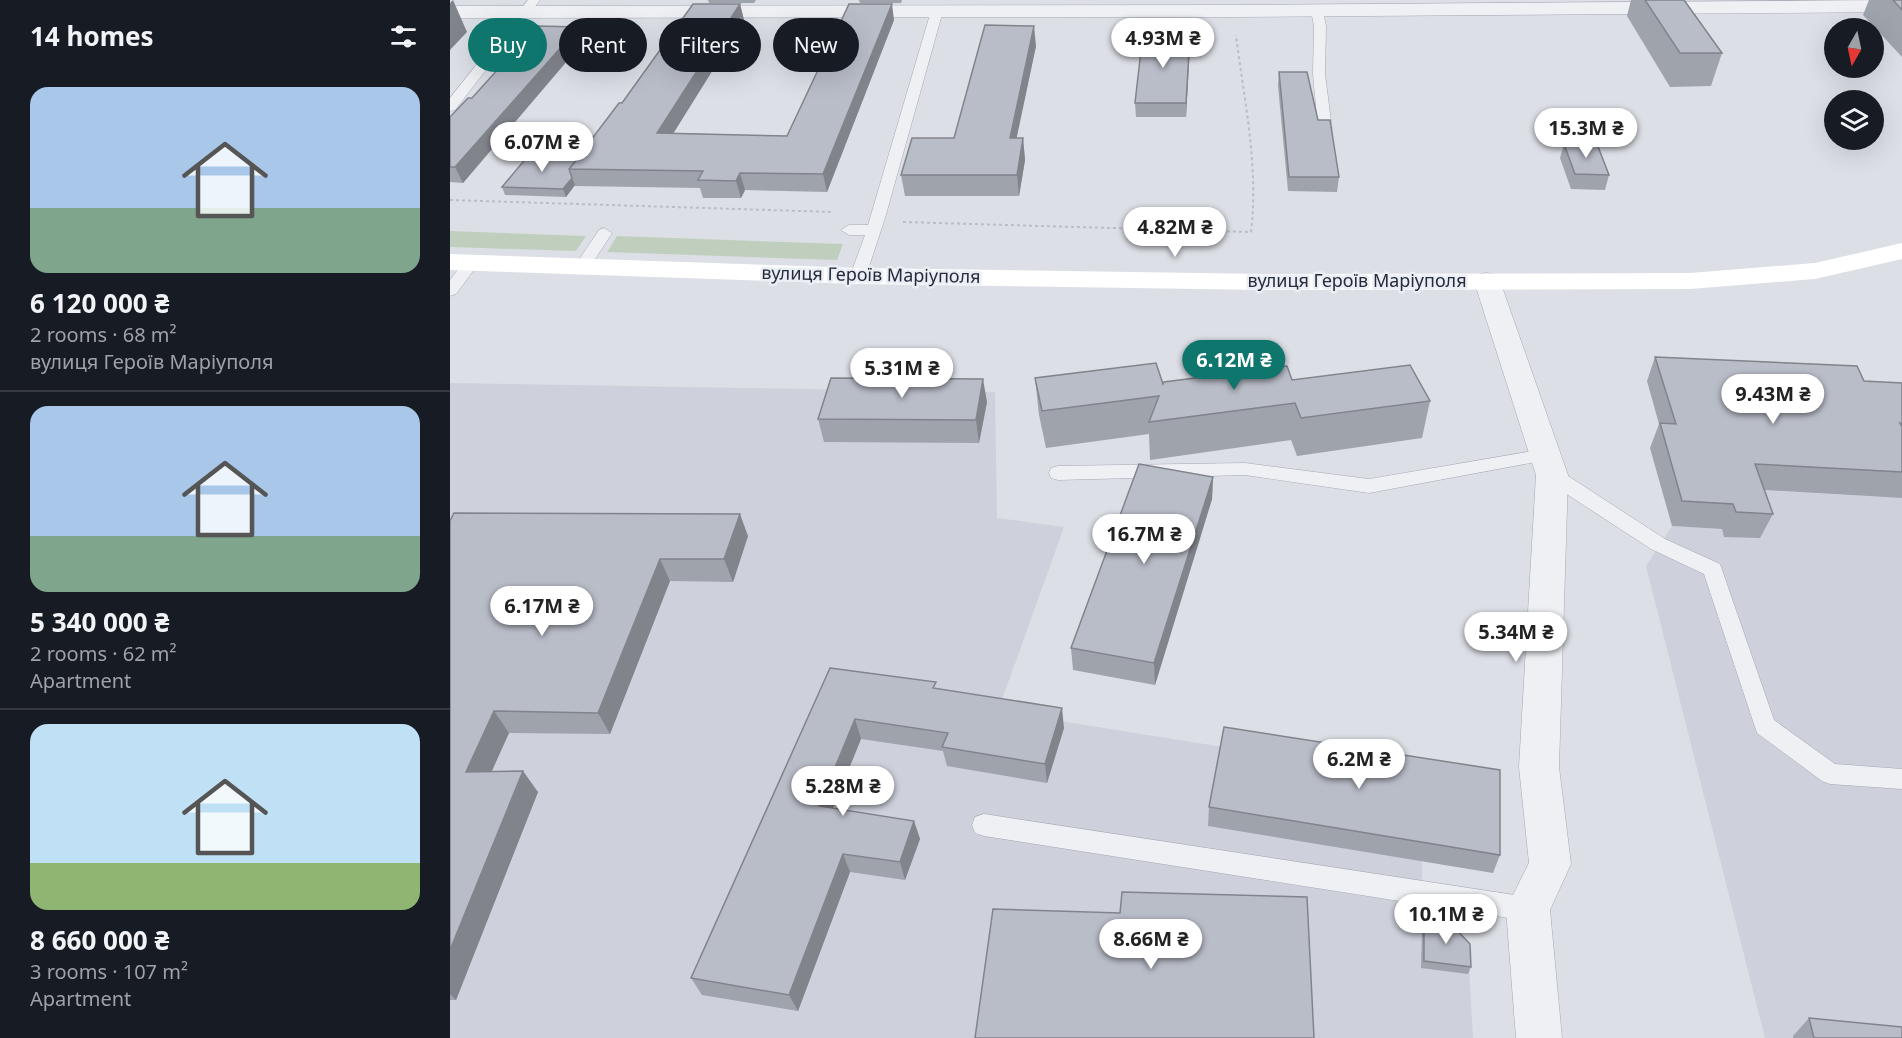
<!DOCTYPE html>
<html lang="en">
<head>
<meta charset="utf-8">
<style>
	:root { --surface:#171b24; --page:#242831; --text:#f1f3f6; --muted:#9ea1a6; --line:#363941; --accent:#0f766e }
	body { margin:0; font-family:"Noto Sans",sans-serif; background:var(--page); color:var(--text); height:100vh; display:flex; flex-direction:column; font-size:22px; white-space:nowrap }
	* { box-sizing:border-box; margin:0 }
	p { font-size:20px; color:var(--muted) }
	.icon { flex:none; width:33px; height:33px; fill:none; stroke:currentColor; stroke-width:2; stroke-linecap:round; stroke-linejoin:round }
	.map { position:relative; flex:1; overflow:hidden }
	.side { display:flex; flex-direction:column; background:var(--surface); width:450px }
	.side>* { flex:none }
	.guide { position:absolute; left:18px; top:18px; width:570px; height:54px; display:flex; gap:12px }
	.needle { width:39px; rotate:189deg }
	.fabs { position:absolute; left:1374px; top:18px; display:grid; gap:12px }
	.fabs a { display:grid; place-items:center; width:60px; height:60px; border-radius:50%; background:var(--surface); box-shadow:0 6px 24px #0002; font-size:30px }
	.price { position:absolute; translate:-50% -51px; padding:0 14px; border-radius:21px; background:#fff; color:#222; font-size:20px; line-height:39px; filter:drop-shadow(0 2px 3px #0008) }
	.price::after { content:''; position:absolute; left:50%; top:36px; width:18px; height:14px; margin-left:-9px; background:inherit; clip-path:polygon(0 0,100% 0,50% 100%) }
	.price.selected { background:var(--accent); color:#fff }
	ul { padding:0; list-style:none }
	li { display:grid; align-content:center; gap:12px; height:318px; padding:0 30px }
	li+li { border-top:2px solid var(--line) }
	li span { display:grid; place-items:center; height:186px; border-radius:18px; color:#555 }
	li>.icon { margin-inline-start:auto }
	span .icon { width:108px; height:108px; fill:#fffc; stroke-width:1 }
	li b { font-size:26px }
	h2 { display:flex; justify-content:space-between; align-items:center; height:72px; padding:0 30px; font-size:26px }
	.pill { padding:0 21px; border-radius:27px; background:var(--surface); box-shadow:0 6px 24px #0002; font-size:21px; line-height:54px }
	.pill.selected { background:var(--accent); color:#fff }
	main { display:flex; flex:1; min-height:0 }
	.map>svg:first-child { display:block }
</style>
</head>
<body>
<main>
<section class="side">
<h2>14 homes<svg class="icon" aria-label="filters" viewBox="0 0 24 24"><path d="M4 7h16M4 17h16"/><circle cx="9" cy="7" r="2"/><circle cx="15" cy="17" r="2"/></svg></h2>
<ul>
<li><span style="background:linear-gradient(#a9c7e8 65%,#7fa58c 0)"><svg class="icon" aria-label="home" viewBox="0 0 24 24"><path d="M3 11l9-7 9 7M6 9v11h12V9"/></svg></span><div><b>6 120 000 ₴</b><p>2 rooms · 68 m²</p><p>вулиця Героїв Маріуполя</p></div></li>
<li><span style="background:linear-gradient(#a9c7e8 70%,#7fa58c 0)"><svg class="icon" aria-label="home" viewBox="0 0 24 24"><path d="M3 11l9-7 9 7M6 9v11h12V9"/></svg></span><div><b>5 340 000 ₴</b><p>2 rooms · 62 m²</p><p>Apartment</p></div></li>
<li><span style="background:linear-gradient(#bfe0f5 75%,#8fb573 0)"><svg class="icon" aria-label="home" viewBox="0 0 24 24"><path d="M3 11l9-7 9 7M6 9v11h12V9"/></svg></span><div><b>8 660 000 ₴</b><p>3 rooms · 107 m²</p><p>Apartment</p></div></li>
</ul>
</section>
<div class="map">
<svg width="1452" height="1038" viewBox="0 0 1452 1038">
	<rect width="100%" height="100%" fill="#dcdfe6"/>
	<!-- built -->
	<g fill="#ced1db">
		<polygon points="0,383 545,392 547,518 614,527 548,711 773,747 972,861 972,928 998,931 1018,950 1023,1038 0,1038"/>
		<polygon points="1293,489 1452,498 1452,1038 1315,1038 1196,566 1222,526 1272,529"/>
	</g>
	<!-- green -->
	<g fill="#c0cfbd">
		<polygon points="0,231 136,236 126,251 0,247"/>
		<polygon points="167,236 393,244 387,260 157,252"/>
	</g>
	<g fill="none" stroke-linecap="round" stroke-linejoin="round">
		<!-- service casing -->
		<g stroke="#a5a9b3" stroke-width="1">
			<g id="service">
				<polygon points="78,0 90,0 5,110 0,111 0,98"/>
				<polygon points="487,7 493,11 435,218 416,276 414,279 402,279 400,276 415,235 399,235 391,230 399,225 418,225 481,11"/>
				<polygon points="867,7 873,11 876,26 875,74 882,129 875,133 868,129 863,74 864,26 861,11"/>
				<polygon points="154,228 162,233 140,267 138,270 126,270 124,267 149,230"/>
				<polygon points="21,258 29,263 6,294 0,296 0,280 15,260"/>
				<polygon points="1095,449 1102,451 1104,455 1102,459 919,493 795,475 608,480 601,478 599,473 601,468 608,466 795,463 919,479"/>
				<polygon points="1102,468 1109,470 1215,539 1270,564 1324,720 1385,764 1452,769 1452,789 1380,784 1372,781 1307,733 1254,574 1201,549 1095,480 1093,475 1095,470"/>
				<polygon points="534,814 1078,897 1087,901 1091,909 1087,917 1078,921 534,836 525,833 522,825 525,817"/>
			</g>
		</g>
		<!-- minor casing -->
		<g stroke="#a5a9b3" stroke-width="1">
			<g id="minor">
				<polygon points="1452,0 1452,12 784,17 0,18 0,6 784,5"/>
				<polygon points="1037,273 1046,275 1050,281 1118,475 1109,767 1121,864 1100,910 1112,1038 1066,1038 1056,909 1079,863 1069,767 1086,475 1024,281 1028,275"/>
			</g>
		</g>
		<!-- path -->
		<g stroke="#babdc4" stroke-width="2" stroke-dasharray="3 3" stroke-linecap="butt">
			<polyline points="0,200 383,212"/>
			<path d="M453 222 801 232C809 165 794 101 786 35"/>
		</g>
		<!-- service -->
		<use href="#service" fill="#eef0f4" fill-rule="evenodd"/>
		<!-- minor -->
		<use href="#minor" fill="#eef0f4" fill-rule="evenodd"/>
		<!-- secondary -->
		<polygon fill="#fff" fill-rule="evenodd" points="1452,243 1452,259 1365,279 1240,289 816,290 408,284 0,270 0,254 408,268 816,274 1240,273 1365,263"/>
	</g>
	<!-- wall -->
	<g fill="#9fa3ac">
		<polygon points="258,0 306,0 304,3 259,3"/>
		<polygon points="409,0 452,0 451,3 410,3"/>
		<polygon points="1181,0 1234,0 1272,53 1261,86 1220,87 1177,16"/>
		<polygon points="1419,0 1452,0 1452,57 1413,15"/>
		<polygon points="290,4 294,20 223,133 337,136 444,20 377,192 295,190 291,198 253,198 250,188 125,186 125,185 116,197 55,195 52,187 128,158 172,103"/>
		<polygon points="740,34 736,117 686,117 685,103"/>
		<polygon points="134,41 13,183 0,182 0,117 22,98"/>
		<polygon points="586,46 566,138 573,138 575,160 569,196 455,196 451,175 504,138"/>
		<polygon points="829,72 868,120 889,177 887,192 838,191 828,86"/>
		<polygon points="1114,144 1159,175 1155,190 1121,189 1110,158"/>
		<polygon points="1205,357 1414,381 1452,383 1452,498 1314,490 1323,514 1310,538 1274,537 1272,529 1222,526 1200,448 1209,424 1197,381"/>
		<polygon points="585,378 713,384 842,380 980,401 972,438 847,456 841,440 700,460 699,434 596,448 589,415"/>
		<polygon points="537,402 529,443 374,442 368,419"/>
		<polygon points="763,477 762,499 705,685 623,670 621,648"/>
		<polygon points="0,521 298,536 283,582 220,581 160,734 59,733 41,772 88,792 6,1000 0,1000"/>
		<polygon points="380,668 487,689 614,728 597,783 497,766 493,751 411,739 383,808 464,821 470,839 455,880 400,872 348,1011 252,995 241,978"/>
		<polygon points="759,807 1050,855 1043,873 758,826"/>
		<polygon points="974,921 1021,967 1018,974 971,968 972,928"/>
		<polygon points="1359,1018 1452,1038 1343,1038 1343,1036"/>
	</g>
	<!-- shaded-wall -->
	<g fill="#82848c">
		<polygon points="3,0 17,32 0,50 0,3"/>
		<polygon points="290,4 294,20 213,150 207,133"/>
		<polygon points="442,4 444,20 377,192 373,174"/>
		<polygon points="584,26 586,46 562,160 560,138"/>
		<polygon points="129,27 134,41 13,183 5,167"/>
		<polygon points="740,34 740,47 736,117 736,103"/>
		<polygon points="573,138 575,160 569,196 567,175"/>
		<polygon points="290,173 295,190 291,198 286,181"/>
		<polygon points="122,178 125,185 116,197 113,189"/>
		<polygon points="533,379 537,402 529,443 526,420"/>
		<polygon points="763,477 762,499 705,685 704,663"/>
		<polygon points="290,514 298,536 283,582 274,559"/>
		<polygon points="210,559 220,581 160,734 148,713"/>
		<polygon points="612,708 614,728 597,783 595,764"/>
		<polygon points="44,711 59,733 32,793 16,772"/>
		<polygon points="405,719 411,739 376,825 369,806"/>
		<polygon points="73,771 88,792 6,1000 0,994 0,950"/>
		<polygon points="464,821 470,839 455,880 450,862"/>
		<polygon points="393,854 400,872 348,1011 339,995"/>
	</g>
	<!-- building -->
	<g fill="#b9bdc8" stroke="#82848c" stroke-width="1.5">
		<polygon points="1195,0 1234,0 1272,53 1230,53"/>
		<polygon points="1443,0 1452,0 1452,10"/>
		<polygon points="243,4 290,4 207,133 337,136 399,4 442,4 373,174 290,173 286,181 248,180 253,171 119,169 169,103 172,103"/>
		<polygon points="535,25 584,26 560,138 573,138 567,175 451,175 462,138 504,138"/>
		<polygon points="87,26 129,27 5,167 0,167 0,117 18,98 22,98"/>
		<polygon points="693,33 740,34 736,103 685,103"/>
		<polygon points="829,72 857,72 868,120 880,120 889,177 839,177"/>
		<polygon points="1114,144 1147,144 1159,175 1125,174"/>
		<polygon points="78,156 128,158 119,169 122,178 113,189 52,187"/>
		<polygon points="1205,357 1407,366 1414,381 1452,383 1452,424 1450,423 1452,427 1452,472 1305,464 1323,514 1286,512 1283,504 1232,501 1210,423 1226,424"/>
		<polygon points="706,363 713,384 714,382 837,366 842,380 960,365 980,401 851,418 845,403 699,422 709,396 592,411 585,378"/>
		<polygon points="381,378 533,379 526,420 368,419"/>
		<polygon points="689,464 763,477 704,663 621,648"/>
		<polygon points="4,513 290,514 274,559 210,559 148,713 44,711 16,772 73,771 0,950 0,521"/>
		<polygon points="380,668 486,682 483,688 612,708 595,764 492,747 498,733 405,719 369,806 464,821 450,862 393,854 339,995 241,978"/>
		<polygon points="774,727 1050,770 1050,855 759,807"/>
		<polygon points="672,892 857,897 864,1038 525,1038 543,909 670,913"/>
		<polygon points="974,921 1001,924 1020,944 1021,967 974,961"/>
		<polygon points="1359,1018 1452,1027 1452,1038 1364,1038"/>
	</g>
	<g text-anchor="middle" stroke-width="5" stroke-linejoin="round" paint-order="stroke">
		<!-- street labels -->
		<g font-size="18" fill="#262c3b" stroke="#ebeef4">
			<text transform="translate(421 275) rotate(1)" y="6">вулиця Героїв Маріуполя</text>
			<text x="907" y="287">вулиця Героїв Маріуполя</text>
		</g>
	</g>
</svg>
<div class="fabs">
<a><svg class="needle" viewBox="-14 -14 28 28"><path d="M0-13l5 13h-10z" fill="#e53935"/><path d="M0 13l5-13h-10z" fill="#9ea1a6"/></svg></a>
<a><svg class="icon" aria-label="layers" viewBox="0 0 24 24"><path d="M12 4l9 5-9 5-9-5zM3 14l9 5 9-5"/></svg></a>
</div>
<b class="price" style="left:713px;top:69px">4.93M ₴</b>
<b class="price" style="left:1136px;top:159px">15.3M ₴</b>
<b class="price" style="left:92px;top:173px">6.07M ₴</b>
<b class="price" style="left:725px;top:258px">4.82M ₴</b>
<b class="price selected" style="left:784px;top:391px">6.12M ₴</b>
<b class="price" style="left:452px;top:399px">5.31M ₴</b>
<b class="price" style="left:1323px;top:425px">9.43M ₴</b>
<b class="price" style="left:694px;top:565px">16.7M ₴</b>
<b class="price" style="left:92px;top:637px">6.17M ₴</b>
<b class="price" style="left:1066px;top:663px">5.34M ₴</b>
<b class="price" style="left:909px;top:790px">6.2M ₴</b>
<b class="price" style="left:393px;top:817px">5.28M ₴</b>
<b class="price" style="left:996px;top:945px">10.1M ₴</b>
<b class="price" style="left:701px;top:970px">8.66M ₴</b>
<div class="guide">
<a class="pill selected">Buy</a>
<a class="pill">Rent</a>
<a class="pill">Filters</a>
<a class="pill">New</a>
</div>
</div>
</main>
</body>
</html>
